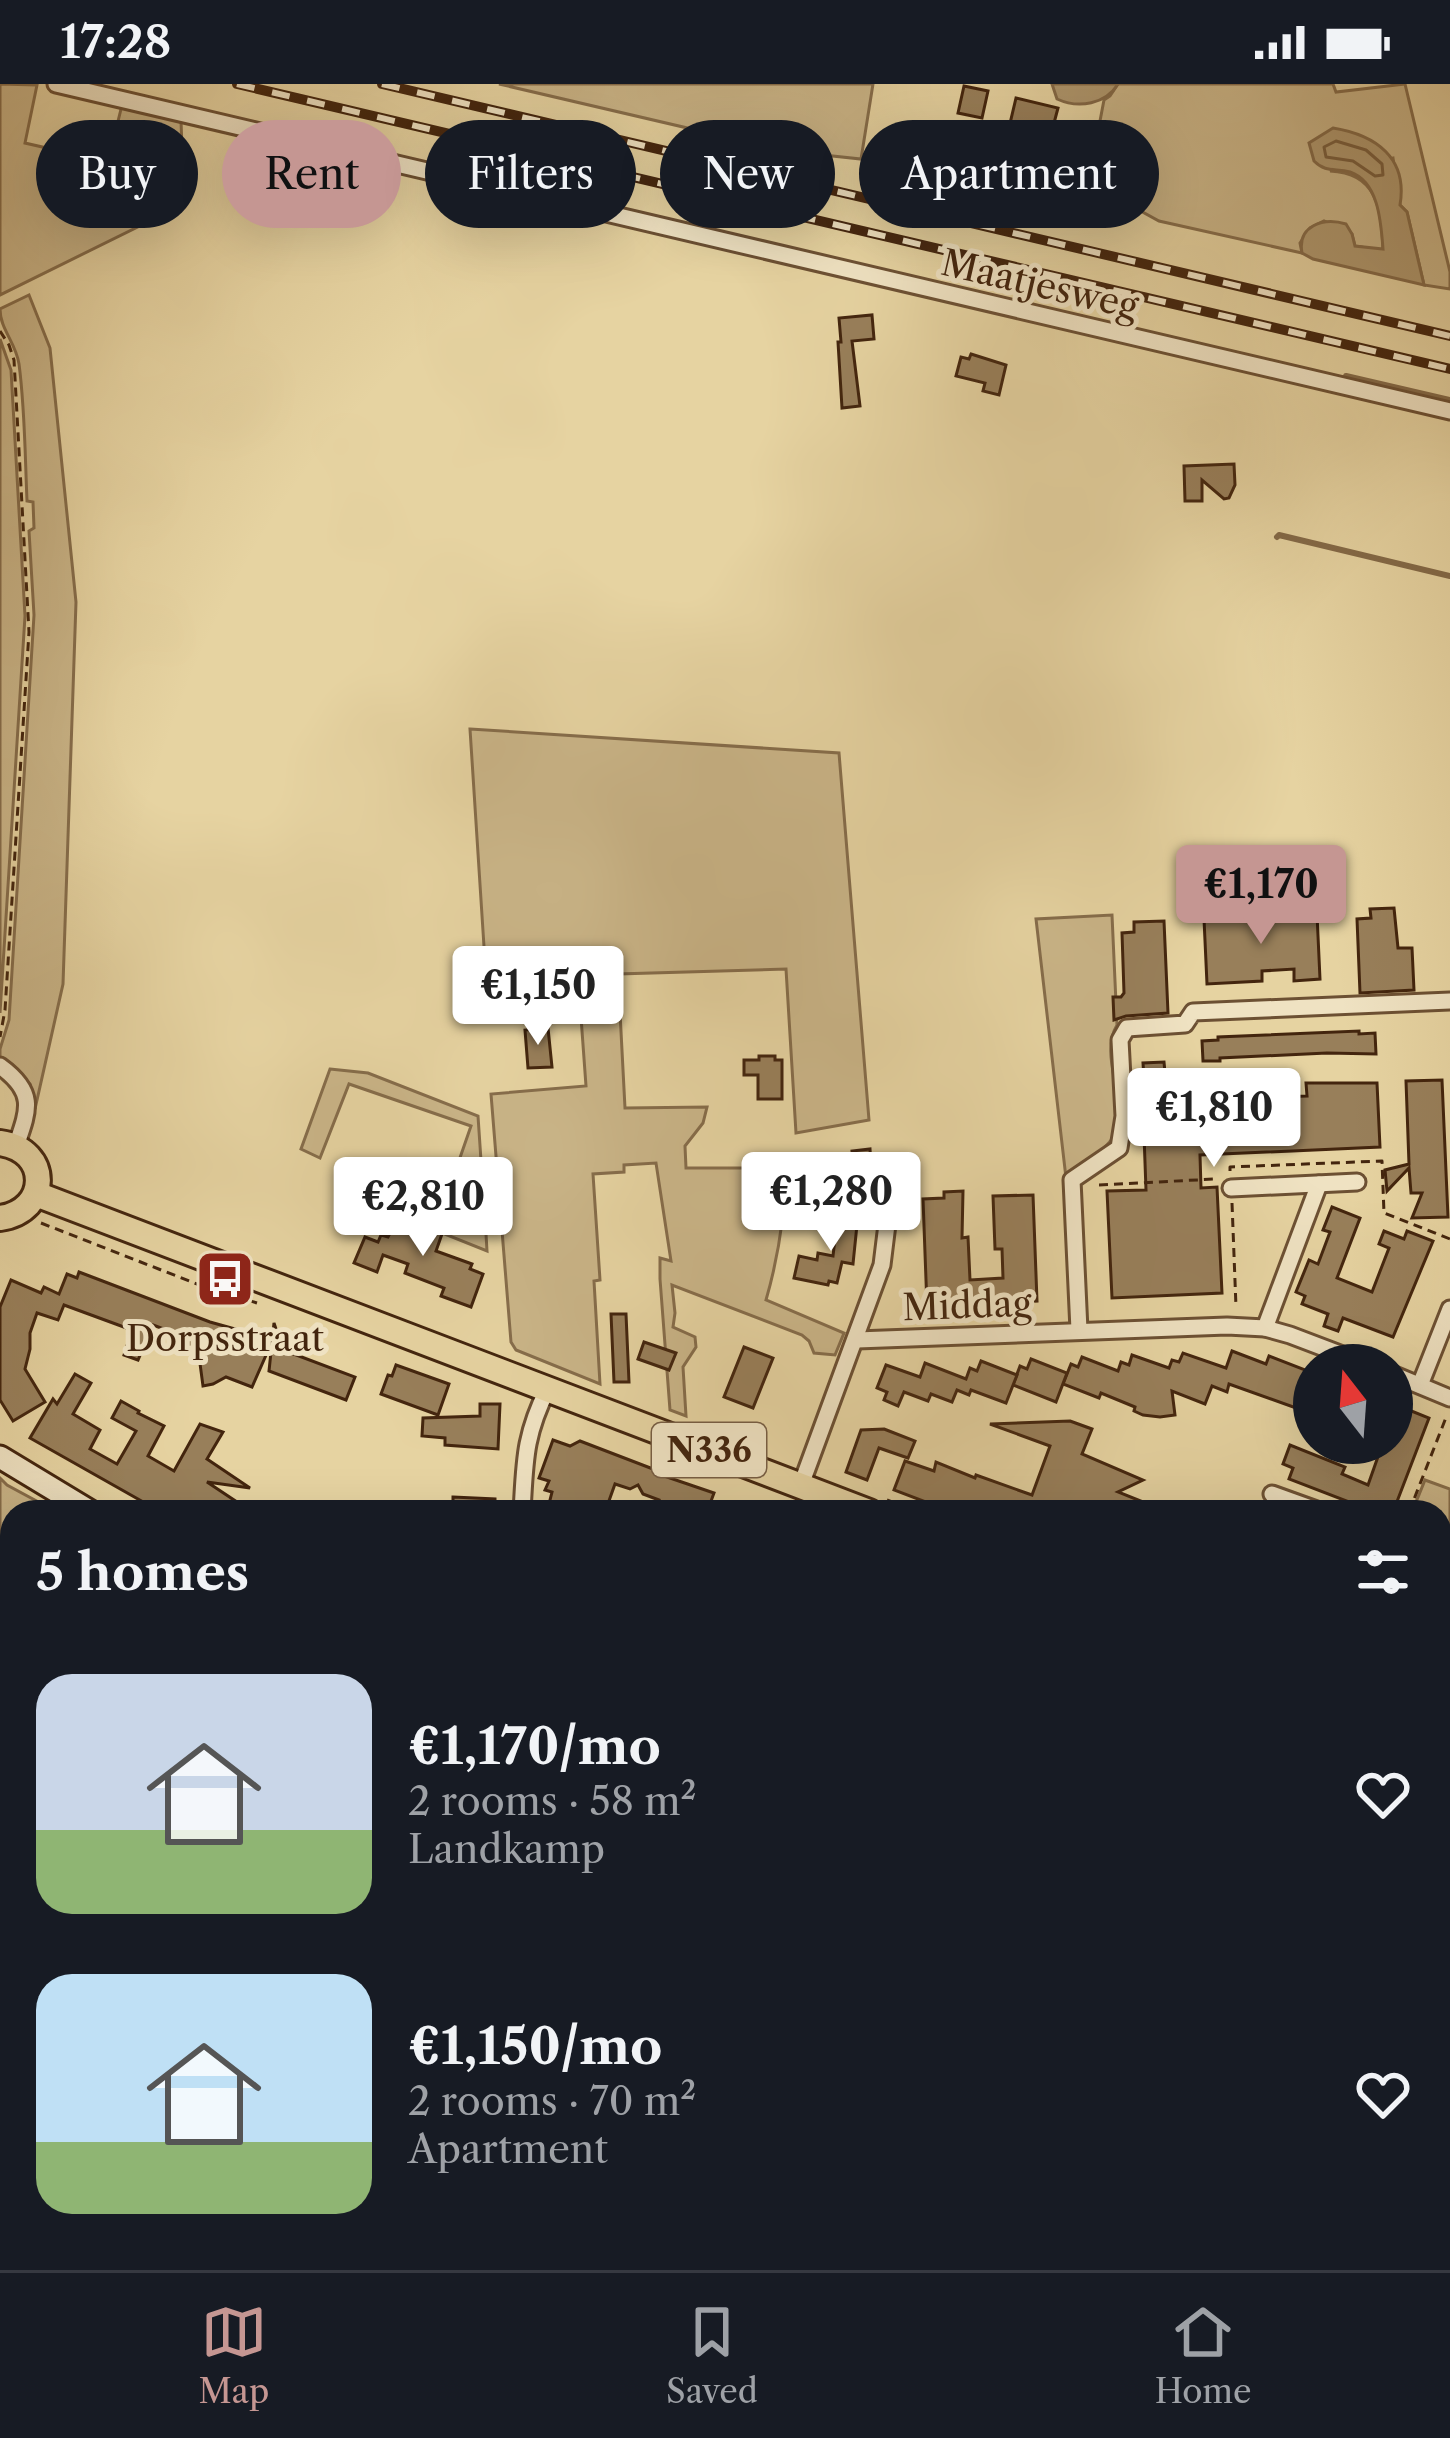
<!DOCTYPE html>
<html lang="en">
<head>
<meta charset="utf-8">
<style>
	:root { --surface:#171b24; --page:#242831; --text:#f1f3f6; --muted:#9ea1a6; --line:#363941; --accent:#c59692 }
	body { margin:0; font-family:"Libre Caslon Text",serif; background:var(--page); color:var(--text); height:100vh; display:flex; flex-direction:column; font-size:45px; white-space:nowrap }
	* { box-sizing:border-box; margin:0 }
	p { font-size:39px; color:var(--muted) }
	.icon { flex:none; width:66px; height:66px; fill:none; stroke:currentColor; stroke-width:2; stroke-linecap:round; stroke-linejoin:round }
	.map { position:relative; flex:1; overflow:hidden }
	.drawer { position:absolute; left:0px; top:1416px; width:1452px; height:771px; display:flex; flex-direction:column; background:var(--surface); border-radius:36px 36px 0 0; box-shadow:0 12px 48px #0002 }
	.drawer>* { flex:none }
	.top-card { position:absolute; left:36px; top:36px; width:1380px; height:108px; display:flex; gap:24px }
	.needle { width:78px; rotate:343deg }
	.fabs { position:absolute; left:1293px; top:1260px; display:grid; gap:24px }
	.fabs a { display:grid; place-items:center; width:120px; height:120px; border-radius:50%; background:var(--surface); box-shadow:0 12px 48px #0002; font-size:60px }
	.price { position:absolute; translate:-50% -102px; padding:0 27px; border-radius:12px; background:#fff; color:#222; font-size:39px; line-height:78px; filter:drop-shadow(0 3px 6px #0008) }
	.price::after { content:''; position:absolute; left:50%; top:72px; width:36px; height:27px; margin-left:-18px; background:inherit; clip-path:polygon(0 0,100% 0,50% 100%) }
	.price.active { background:var(--accent); color:#111 }
	ul { padding:0; list-style:none }
	li { display:flex; align-items:center; gap:36px; height:300px; padding:0 36px }
	li span { display:grid; place-items:center; flex:none; width:336px; height:240px; border-radius:36px; color:#555 }
	li>.icon { margin-inline-start:auto }
	span .icon { width:144px; height:144px; fill:#fffc; stroke-width:1 }
	li b { font-size:51px }
	h2 { display:flex; justify-content:space-between; align-items:center; height:144px; padding:0 36px; font-size:51px }
	.pill { padding:0 42px; border-radius:54px; background:var(--surface); box-shadow:0 12px 48px #0002; font-size:42px; line-height:108px }
	.pill.active { background:var(--accent); color:#111 }
	.status { display:flex; justify-content:space-between; align-items:center; height:84px; padding:0 60px; background:var(--surface); direction:ltr }
	.status svg { height:33px; fill:currentColor }
	.tab-bar { display:flex; justify-content:space-around; align-items:center; height:168px; border-top:3px solid var(--line); background:var(--surface); font-size:33px; color:var(--muted) }
	.tab-bar a { display:grid; justify-items:center; gap:6px }
	.tab-bar .active { color:var(--accent) }
	.map>svg:first-child { display:block }
</style>
</head>
<body>
<div class="status"><b>17:28</b><svg viewBox="0 0 49 12"><path d="M0 12V9h3v3zM5 12V6h3v6zM10 12V3h3v9zM15 12V0h3v12zM26 1h20v11H26zM47 4h2v5h-2z"/></svg></div>
<div class="map">
<svg width="1450" height="2186" viewBox="0 0 1450 2186">
	<rect width="100%" height="100%" fill="#e6d3a1"/>
	<filter id="stains"><feTurbulence type="fractalNoise" baseFrequency=".00167" numOctaves="4"/><feColorMatrix values="0 0 0 0 .2 0 0 0 0 .09 0 0 0 0 .02 0 0 0 .5 -.17"/></filter>
	<radialGradient id="worn" r=".72"><stop offset=".6" stop-color="#630" stop-opacity="0"/><stop offset="1" stop-color="#630" stop-opacity=".3"/></radialGradient>
	<!-- green -->
	<g fill="#cab588" stroke="#866d4b" stroke-width="3">
		<polygon points="0,0 37,1 25,59 108,78 122,21 181,37 184,120 0,211"/>
		<polygon points="499,0 873,0 861,75 786,67"/>
		<path d="M1118 0H1333L1336 8 1405 0 1450 188V205L1424 201 1407 128 1400 121 1393 74 1330 87C1378 89 1381 125 1383 165L1379 166 1355 162 1352 150 1324 137 1310 144 1300 159 1302 169 1159 137 1117 114 1101 122 1054 112 1050 118 1005 107 1100 37 1104 16 1110 12Z"/>
		<path d="M29 211 50 264 76 518 63 900 35 1025 30 1000 0 974V965L9 936 34 531 29 447 34 444 33 418 27 417C25 372 25 325 19 280 16 259 0 245 0 225Z"/>
		<polygon points="0,255 11,286 25,532 0,929"/>
		<path d="M470 645 839 669 869 1036 796 1049 786 885 618 890 625 1024 707 1023 703 1039 685 1062 686 1084H786C785 1130 779 1171 766 1216L844 1249 835 1271 814 1269 809 1257 802 1251 672 1201 675 1229 673 1243 695 1253 696 1263 683 1283 686 1332 670 1326 660 1195V1174L671 1177 656 1079 624 1081V1088L593 1090 600 1196 594 1197 600 1300 516 1266 511 1258 491 1010 586 1002 577 878H485Z"/>
		<path d="M1112 831 1117 941C1097 974 1133 1020 1111 1056 1103 1068 1078 1083 1066 1094L1036 835Z"/>
		<polygon points="330,985 368,989 478,1032 485,1136 444,1120 471,1042 349,1000 320,1074 301,1065"/>
		<polygon points="373,1104 486,1150 487,1167 367,1119"/>
		<polygon points="0,1394 7,1401 57,1428 12,1428 12,1899 0,1899"/>
		<polygon points="1425,1396 1450,1405 1450,1471 1440,1467 1440,1428 1412,1428"/>
		<polygon points="1450,2007 1450,2186 1389,2186 1389,2175 1440,2175 1440,2009 1448,2011"/>
		<polygon points="0,2054 12,2055 12,2175 804,2175 813,2186 0,2186"/>
	</g>
	<!-- water -->
	<g fill="#af986f" stroke="#846a48" stroke-width="3">
		<path d="M1052 0H1118C1106 20 1079 25 1057 15Z"/>
		<path d="M1333 44C1376 51 1408 74 1400 121L1407 128 1424 201 1313 175 1302 169C1297 142 1323 133 1346 140L1352 150 1355 162 1383 165C1381 139 1379 98 1350 88 1335 84 1326 89 1314 77L1309 59Z"/>
	</g>
	<g fill="none" stroke-linecap="round" stroke-linejoin="round">
		<!-- shore -->
		<polygon stroke="#795e3e" stroke-width="3" points="1336,57 1366,66 1382,80 1383,91 1375,92 1353,77 1326,73 1324,63"/>
		<!-- stream -->
		<g stroke="#846a48" stroke-width="6">
			<polyline points="1346,292 1450,316"/>
			<polyline points="1277,453 1279,451 1450,492"/>
		</g>
	</g>
	<!-- building -->
	<g fill="#987f5a" stroke="#43250e" stroke-width="3">
		<polygon points="964,2 988,7 982,34 958,29"/>
		<polygon points="1016,14 1058,24 1049,58 1008,48"/>
		<polygon points="872,231 874,255 852,257 860,322 842,324 838,258 841,258 839,234"/>
		<polygon points="971,270 1006,281 999,311 983,307 985,299 956,292 961,273 969,275"/>
		<polygon points="1234,380 1235,401 1229,414 1224,415 1202,396 1202,417 1185,417 1184,382"/>
		<polygon points="1394,824 1398,864 1412,864 1414,906 1360,909 1357,835 1371,834 1370,825"/>
		<polygon points="1252,830 1268,830 1269,833 1317,830 1320,895 1294,897 1294,885 1262,887 1262,897 1207,900 1204,835"/>
		<polygon points="1164,837 1168,929 1126,932 1114,936 1113,913 1121,913 1124,909 1122,849 1134,848 1134,838"/>
		<polygon points="548,944 552,983 528,984 525,946"/>
		<polygon points="1359,947 1359,950 1375,949 1376,970 1327,969 1220,974 1220,977 1203,977 1202,957 1218,956 1218,953"/>
		<polygon points="759,972 775,972 775,976 782,976 782,1015 758,1015 758,991 744,991 744,976 759,976"/>
		<polygon points="1164,978 1165,989 1196,987 1197,1006 1274,1000 1275,1013 1307,1012 1306,999 1377,999 1380,1063 1200,1071 1201,1104 1217,1103 1222,1209 1112,1214 1107,1107 1146,1106 1142,995 1144,995 1143,979"/>
		<polygon points="1442,996 1448,1133 1412,1134 1422,1109 1411,1109 1409,1084 1387,1107 1385,1086 1409,1080 1406,997"/>
		<polygon points="870,1065 872,1098 855,1099 852,1067"/>
		<polygon points="862,1102 876,1102 875,1133 859,1132"/>
		<polygon points="963,1107 962,1154 968,1153 970,1196 1003,1194 1002,1165 995,1165 993,1112 1033,1111 1037,1217 927,1223 923,1115 944,1114 944,1108"/>
		<polygon points="1332,1123 1360,1134 1337,1194 1372,1208 1389,1164 1379,1160 1384,1147 1404,1155 1407,1147 1433,1157 1393,1253 1343,1234 1338,1247 1324,1242 1328,1230 1302,1220 1305,1212 1296,1208 1309,1176 1318,1180 1330,1148 1323,1146"/>
		<polygon points="838,1129 858,1131 853,1180 842,1178 837,1199 829,1197 828,1201 794,1194 799,1172 817,1176 818,1169 833,1172"/>
		<polygon points="400,1130 443,1147 436,1167 472,1180 470,1185 483,1190 471,1223 441,1212 444,1204 405,1189 408,1180 383,1171 377,1188 354,1179 365,1153 378,1158 381,1151 388,1153"/>
		<polygon points="79,1188 210,1238 239,1246 241,1249 255,1254 261,1250 267,1269 252,1303 226,1293 213,1300 203,1302 199,1272 187,1267 189,1263 177,1258 180,1251 153,1241 138,1276 124,1271 132,1246 64,1221 58,1236 37,1229 30,1249 30,1265 25,1285 45,1318 13,1337 0,1316 0,1223 11,1196 41,1209 44,1203 59,1210 67,1190 77,1194"/>
		<polygon points="611,1230 626,1230 629,1298 614,1298"/>
		<polygon points="274,1239 283,1266 355,1293 346,1316 269,1287"/>
		<polygon points="644,1258 676,1269 669,1286 638,1275"/>
		<polygon points="744,1263 773,1274 753,1324 724,1313"/>
		<polygon points="1232,1267 1266,1280 1269,1272 1308,1287 1302,1303 1314,1308 1314,1326 1311,1325 1310,1329 1229,1300 1227,1308 1212,1302 1205,1320 1172,1307 1175,1331 1160,1333 1143,1331 1134,1327 1135,1323 1101,1309 1099,1314 1063,1300 1071,1280 1078,1283 1082,1273 1118,1287 1121,1278 1129,1281 1132,1271 1169,1284 1172,1276 1179,1278 1183,1269 1226,1284"/>
		<polygon points="1031,1275 1067,1289 1056,1318 1013,1301 1020,1282 1027,1285"/>
		<polygon points="981,1277 1017,1291 1006,1319 971,1306 969,1311 957,1306 952,1318 931,1310 928,1317 904,1308 898,1322 884,1316 887,1308 877,1304 886,1281 920,1293 925,1279 966,1295 970,1284 977,1287"/>
		<polygon points="396,1281 449,1300 438,1331 381,1310 388,1291 392,1292"/>
		<polygon points="75,1290 91,1299 73,1330 100,1346 90,1365 117,1380 136,1347 112,1334 121,1317 139,1327 138,1329 164,1342 148,1372 174,1387 200,1340 223,1348 207,1375 250,1404 207,1398 252,1428 161,1428 30,1354 53,1315 57,1320"/>
		<polygon points="480,1320 500,1320 498,1365 445,1361 445,1354 422,1352 423,1334 480,1332"/>
		<polygon points="1399,1322 1429,1334 1393,1428 1375,1428 1289,1395 1293,1384 1283,1380 1290,1361 1345,1383 1342,1390 1368,1401 1380,1367 1385,1359 1392,1359 1392,1340"/>
		<polygon points="1070,1337 1092,1345 1082,1370 1143,1396 1118,1408 1168,1428 952,1428 894,1406 905,1377 934,1387 936,1378 975,1394 976,1391 1032,1411 1050,1362 990,1340"/>
		<polygon points="884,1345 915,1357 908,1374 879,1364 867,1396 846,1388 861,1346"/>
		<polygon points="553,1356 570,1362 580,1357 653,1385 656,1378 670,1383 667,1393 714,1409 707,1428 665,1428 656,1425 659,1416 643,1410 638,1401 630,1405 615,1400 605,1428 547,1428 552,1408 545,1406 549,1397 539,1394"/>
		<polygon points="453,1413 495,1415 495,1428 453,1428"/>
	</g>
	<g fill="none" stroke-linecap="round" stroke-linejoin="round">
		<!-- minor casing -->
		<g stroke="#6c5033" stroke-width="21">
			<g id="minor">
				<polyline points="56,0 1450,327"/>
				<path d="M0 982C36 1008 29 1025 16 1062"/>
				<polyline points="1231,1104 1357,1098"/>
				<polyline points="1265,1244 1319,1100"/>
				<polyline points="1079,1246 1072,1096 1119,1064 1124,1032 1120,956 1127,944 1185,940 1193,928 1450,917"/>
				<polyline points="857,1256 1227,1242 1265,1244 1290,1251 1369,1281"/>
				<polyline points="1392,1290 1450,1314"/>
				<polyline points="1420,1301 1450,1225"/>
				<polyline points="801,1401 882,1181 890,1116 905,1114"/>
				<polyline points="1272,1410 1322,1428"/>
				<path d="M522 1428C525 1377 524 1352 548 1304"/>
				<polyline points="1440,1474 1450,1477"/>
				<polyline points="1440,1772 1450,1735"/>
				<polyline points="1220,2175 1381,2186"/>
				<polyline points="1025,2186 1043,2175"/>
			</g>
		</g>
		<!-- secondary casing -->
		<g stroke="#43250e" stroke-width="27">
			<g id="secondary">
				<polyline points="0,1373 91,1428"/>
				<polyline points="836,2175 844,2186"/>
			</g>
		</g>
		<!-- primary casing -->
		<g stroke="#43250e" stroke-width="30">
			<g id="primary">
				<path d="M0 1059C51 1066 50 1127 0 1134"/>
				<polyline points="36,1110 869,1428"/>
				<polyline points="1440,1637 1450,1639"/>
			</g>
		</g>
		<!-- path -->
		<g stroke="#43250e" stroke-width="3" stroke-dasharray="9 6" stroke-linecap="butt">
			<polyline points="0,247 9,261 14,276 29,548 5,926 0,953"/>
			<polyline points="1230,1087 1230,1083 1382,1077 1384,1129 1450,1155"/>
			<polyline points="1099,1101 1215,1095"/>
			<polyline points="1232,1119 1236,1223"/>
			<polyline points="41,1139 202,1202 257,1219"/>
			<polyline points="887,1416 919,1428"/>
			<polyline points="1409,1428 1447,1331"/>
			<polyline points="1440,1540 1450,1515"/>
			<polyline points="1440,2026 1450,2028"/>
			<polyline points="0,2051 12,2053"/>
		</g>
		<!-- minor -->
		<use href="#minor" stroke="#efe2c2" stroke-width="15"/>
		<!-- secondary -->
		<use href="#secondary" stroke="#efe2c2" stroke-width="21"/>
		<!-- primary -->
		<use href="#primary" stroke="#e6d3a1" stroke-width="24"/>
		<!-- rail casing -->
		<g stroke="#43250e" stroke-width="10">
			<g id="rail">
				<polyline points="237,0 1450,285"/>
				<polyline points="382,0 1450,252"/>
			</g>
		</g>
		<!-- rail -->
		<use href="#rail" stroke="#efe2c2" stroke-width="6" stroke-dasharray="18" stroke-linecap="butt"/>
	</g>
	<!-- icons -->
	<defs>
		<g id="bus-square" transform="scale(3)"><rect x="-9" y="-9" width="18" height="18" rx="4" fill="#8f2418" stroke="#efe2c2"/><path d="M-5-6H5V4H4V6H2V4H-2V6H-4V4H-5ZM-3.5-4V0h7V-4ZM-3.5 1.2v1.5H-2V1.2ZM2 1.2v1.5H3.5V1.2Z" fill="#fff"/></g>
	</defs>
	<g fill-rule="evenodd">
		<use href="#bus-square" x="225" y="1195"/>
	</g>
	<g text-anchor="middle" stroke-width="10" stroke-linejoin="round" paint-order="stroke">
		<!-- shield labels -->
		<rect fill="#efe2c2" stroke="#775e44" stroke-width="3" x="652" y="1339" width="114" height="54" rx="9"/>
		<g font-size="33" font-weight="bold" fill="#43250e">
			<text x="709" y="1378">N336</text>
		</g>
		<!-- street labels -->
		<g font-size="36" fill="#43250e" stroke="#efe2c2">
			<text transform="translate(1040 200) rotate(13)" y="13">Maatjesweg</text>
			<text transform="translate(967 1221) rotate(-2)" y="13">Middag</text>
		</g>
		<!-- poi labels -->
		<g font-size="36" fill="#43250e" stroke="#efe2c2">
			<text x="225" y="1267">Dorpsstraat</text>
		</g>
	</g>
	<rect width="100%" height="100%" filter="url(#stains)"/>
	<rect width="100%" height="100%" fill="url(#worn)"/>
</svg>
<div class="fabs">
<a><svg class="needle" viewBox="-14 -14 28 28"><path d="M0-13l5 13h-10z" fill="#e53935"/><path d="M0 13l5-13h-10z" fill="#9ea1a6"/></svg></a>
</div>
<b class="price active" style="left:1261px;top:863px">€1,170</b>
<b class="price" style="left:538px;top:964px">€1,150</b>
<b class="price" style="left:1214px;top:1086px">€1,810</b>
<b class="price" style="left:831px;top:1170px">€1,280</b>
<b class="price" style="left:423px;top:1175px">€2,810</b>
<div class="top-card">
<a class="pill">Buy</a>
<a class="pill active">Rent</a>
<a class="pill">Filters</a>
<a class="pill">New</a>
<a class="pill">Apartment</a>
</div>
<section class="drawer">
<h2>5 homes<svg class="icon" aria-label="filters" viewBox="0 0 24 24"><path d="M4 7h16M4 17h16"/><circle cx="9" cy="7" r="2"/><circle cx="15" cy="17" r="2"/></svg></h2>
<ul>
<li><span style="background:linear-gradient(#c9d6e8 65%,#8fb573 0)"><svg class="icon" aria-label="home" viewBox="0 0 24 24"><path d="M3 11l9-7 9 7M6 9v11h12V9"/></svg></span><div><b>€1,170/mo</b><p>2 rooms · 58 m²</p><p>Landkamp</p></div><svg class="icon" aria-label="heart" viewBox="0 0 24 24"><path d="M12 20l-8-8c-3-5 5-10 8-4 3-6 11-1 8 4z"/></svg></li>
<li><span style="background:linear-gradient(#bfe0f5 70%,#8fb573 0)"><svg class="icon" aria-label="home" viewBox="0 0 24 24"><path d="M3 11l9-7 9 7M6 9v11h12V9"/></svg></span><div><b>€1,150/mo</b><p>2 rooms · 70 m²</p><p>Apartment</p></div><svg class="icon" aria-label="heart" viewBox="0 0 24 24"><path d="M12 20l-8-8c-3-5 5-10 8-4 3-6 11-1 8 4z"/></svg></li>
</ul>
</section>
</div>
<nav class="tab-bar">
<a class="active"><svg class="icon" aria-label="map" viewBox="0 0 24 24"><path d="M3 6l6-2 6 2 6-2v14l-6 2-6-2-6 2zM9 4v14M15 6v14"/></svg>Map</a>
<a><svg class="icon" aria-label="saved" viewBox="0 0 24 24"><path d="M7 4h10v16l-5-4-5 4z"/></svg>Saved</a>
<a><svg class="icon" aria-label="home" viewBox="0 0 24 24"><path d="M3 11l9-7 9 7M6 9v11h12V9"/></svg>Home</a>
</nav>
</body>
</html>
